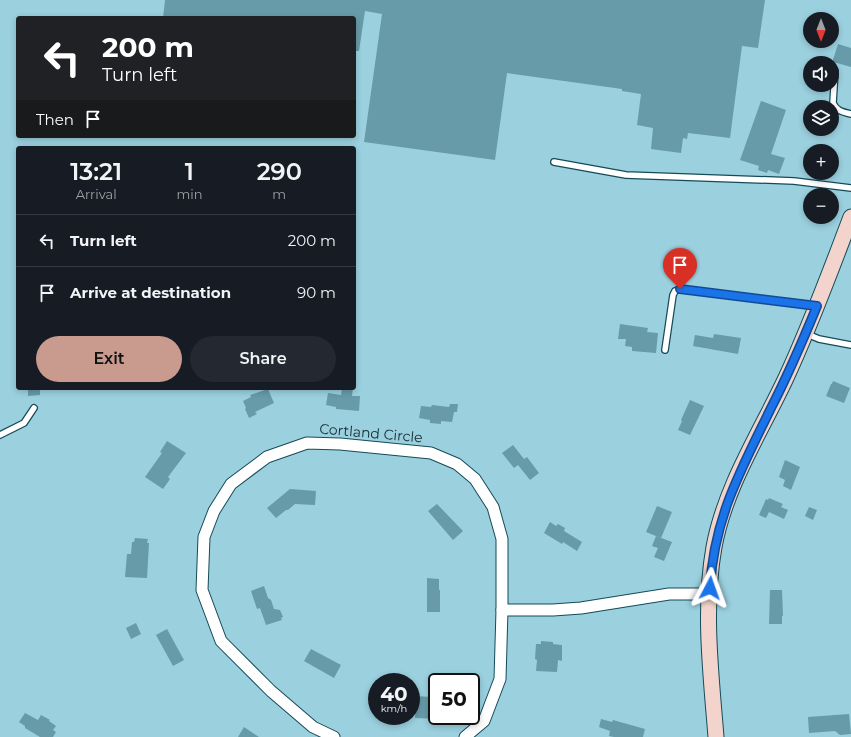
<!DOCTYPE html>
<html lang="en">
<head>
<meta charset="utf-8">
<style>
	:root { --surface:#171b24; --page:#242831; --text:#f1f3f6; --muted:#9ea1a6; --line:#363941; --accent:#c89b8e }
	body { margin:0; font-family:Montserrat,sans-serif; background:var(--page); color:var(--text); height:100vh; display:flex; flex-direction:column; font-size:15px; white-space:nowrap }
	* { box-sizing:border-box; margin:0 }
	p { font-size:13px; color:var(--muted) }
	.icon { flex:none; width:22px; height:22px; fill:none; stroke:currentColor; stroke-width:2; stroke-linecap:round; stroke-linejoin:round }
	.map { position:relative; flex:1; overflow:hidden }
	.panel { position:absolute; left:16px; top:146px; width:340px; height:244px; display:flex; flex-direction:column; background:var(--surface); border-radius:4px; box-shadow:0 2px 6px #0003 }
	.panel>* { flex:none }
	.top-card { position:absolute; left:16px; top:16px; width:340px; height:122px; border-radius:4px; box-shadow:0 2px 6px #0003; background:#202124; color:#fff; overflow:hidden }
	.needle { width:26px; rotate:180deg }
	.buttons { position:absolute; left:803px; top:12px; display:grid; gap:8px }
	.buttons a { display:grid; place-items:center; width:36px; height:36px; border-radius:50%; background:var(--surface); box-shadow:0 2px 6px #0003; font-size:20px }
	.speed { position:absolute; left:368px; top:673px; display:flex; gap:8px; font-size:20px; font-weight:700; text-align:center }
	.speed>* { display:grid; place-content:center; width:52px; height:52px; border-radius:50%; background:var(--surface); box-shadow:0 2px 6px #0003; line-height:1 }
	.speed small { font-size:10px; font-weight:400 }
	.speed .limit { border:2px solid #111; border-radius:6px; background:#fff; color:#111 }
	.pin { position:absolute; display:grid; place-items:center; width:34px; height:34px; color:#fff; margin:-41px -17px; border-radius:50% 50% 50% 0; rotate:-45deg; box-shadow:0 0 4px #0007 }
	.pin .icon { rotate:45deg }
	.me { position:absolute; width:44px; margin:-22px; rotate:4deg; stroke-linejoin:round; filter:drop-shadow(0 0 3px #0008) }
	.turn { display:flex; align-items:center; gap:14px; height:84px; padding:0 20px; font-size:18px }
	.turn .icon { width:52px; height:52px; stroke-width:2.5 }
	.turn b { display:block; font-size:28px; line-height:34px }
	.then { display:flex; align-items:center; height:38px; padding:0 20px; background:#0003; gap:8px; font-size:15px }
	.eta { display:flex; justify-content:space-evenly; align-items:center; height:68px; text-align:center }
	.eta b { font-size:24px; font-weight:600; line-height:28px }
	.button { display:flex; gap:8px; margin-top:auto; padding:8px 20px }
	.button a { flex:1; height:46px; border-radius:24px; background:var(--accent); color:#111; font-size:16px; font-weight:600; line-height:46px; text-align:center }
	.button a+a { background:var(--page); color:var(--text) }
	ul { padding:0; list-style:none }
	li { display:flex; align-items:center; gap:12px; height:52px; padding:0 20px; border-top:1px solid var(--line) }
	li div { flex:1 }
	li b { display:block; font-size:15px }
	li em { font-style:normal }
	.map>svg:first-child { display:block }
	.building { fill:#679ba9 }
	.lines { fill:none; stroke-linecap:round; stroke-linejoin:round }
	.service-casing { stroke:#154b58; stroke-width:8 }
	.minor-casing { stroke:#154b58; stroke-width:13 }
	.secondary-casing { stroke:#154b58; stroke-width:17 }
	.service { stroke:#fff; stroke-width:5.5 }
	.minor { stroke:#fff; stroke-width:11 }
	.secondary { stroke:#f2d4cc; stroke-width:15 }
	.route-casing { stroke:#114b97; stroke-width:10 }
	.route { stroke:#1a73e8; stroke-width:7 }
	.labels { text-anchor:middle; stroke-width:3; stroke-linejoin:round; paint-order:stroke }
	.street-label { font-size:14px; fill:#152b30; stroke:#9bd0df }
</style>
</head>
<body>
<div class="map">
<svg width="851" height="737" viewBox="0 0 851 737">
	<rect width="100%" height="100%" fill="#9bd0df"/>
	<!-- building -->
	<g class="building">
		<polygon points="165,0 765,0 758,48 742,46 730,138 688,133 687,139 683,138 681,153 651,149 653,128 637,125 641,94 622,91 622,89 507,73 495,160 364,142 382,14 365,11 359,51 354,51 354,18 163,18"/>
		<polygon points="838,44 851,48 851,67 837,63 832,63"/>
		<polygon points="761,101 786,110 771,154 785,158 779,174 768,170 767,173 758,170 759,166 740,160"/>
		<polygon points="620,324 648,328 647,332 658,333 656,353 632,351 632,347 625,346 626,339 618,339"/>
		<polygon points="714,334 741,338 738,354 693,346 695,335 713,338"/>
		<polygon points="833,381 850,388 844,403 826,396 831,384 832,384"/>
		<polygon points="28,388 40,388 40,395 28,396"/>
		<polygon points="342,388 353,388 352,396 360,396 359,411 336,409 336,407 326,405 328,393 341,395"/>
		<polygon points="268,389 274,403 255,412 257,414 249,418 245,409 246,408 243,401 251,397 250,395"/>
		<polygon points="690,400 704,406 690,435 678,430 682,421 681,420"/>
		<polygon points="450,404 458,404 457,412 454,412 452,422 441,421 441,424 430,423 430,420 419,418 421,406 431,407 432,405 449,407"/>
		<polygon points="167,441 186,453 168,477 170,479 163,489 145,477 162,453 160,452"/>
		<polygon points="513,445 524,459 527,457 539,473 530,480 518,465 514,468 502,453"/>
		<polygon points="785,460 800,467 791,490 783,486 785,480 779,477"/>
		<polygon points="290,489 316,491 315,505 295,504 288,510 286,510 276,518 267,508"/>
		<polygon points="769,498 783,504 781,507 788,510 784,519 769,512 766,518 759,515 766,499 768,500"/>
		<polygon points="437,504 463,531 453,540 428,511"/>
		<polygon points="657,506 672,512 661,538 646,532"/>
		<polygon points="809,507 817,510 813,520 805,516"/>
		<polygon points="550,522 556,526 558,524 565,528 564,531 582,542 577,551 563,542 562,544 544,533"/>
		<polygon points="656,536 672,542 664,561 654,557 658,548 652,546"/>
		<polygon points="135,538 148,539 147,543 149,543 147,578 125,577 127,554 131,554 132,542 134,542"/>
		<polygon points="427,578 439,579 439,590 440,590 440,612 427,612"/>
		<polygon points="264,586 268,598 271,600 274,609 280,610 283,617 281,618 282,620 266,625 260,608 257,609 251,591"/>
		<polygon points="770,590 782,590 783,616 782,616 782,624 769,624"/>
		<polygon points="136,623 141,634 131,639 126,628"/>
		<polygon points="167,629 184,660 173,666 156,635"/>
		<polygon points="541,641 553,642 553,644 562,645 562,661 558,660 557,672 536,671 537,660 535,659 536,644 541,644"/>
		<polygon points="311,649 341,665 334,678 304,661"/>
		<polygon points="416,696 431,697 431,703 437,703 437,719 415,718"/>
		<polygon points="25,713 38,720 41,715 50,720 49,721 56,726 53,730 56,732 53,737 40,737 25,728 25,726 19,722"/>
		<polygon points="849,714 851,734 840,735 835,731 809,733 808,717"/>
		<polygon points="601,719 612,722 613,720 645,729 643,737 614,737 609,736 610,731 599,727"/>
		<polygon points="244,727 259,737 238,737"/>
	</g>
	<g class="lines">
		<!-- service casing -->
		<g class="service-casing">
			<g id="service">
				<path d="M835,71L833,103C836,111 843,112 851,114"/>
				<polyline points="554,162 626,175 794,181 851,188"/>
				<polyline points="807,334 819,339 851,345"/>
				<polyline points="665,350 673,295 675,291 680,289 817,306"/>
				<polyline points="0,435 24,423 34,408"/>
			</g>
		</g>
		<!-- minor casing -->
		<g class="minor-casing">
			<g id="minor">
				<polyline points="502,610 553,610 581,608 669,594 709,594"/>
				<polyline points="334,737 313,727 271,691 221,641 202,590 204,537 214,511 231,484 267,457 307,443 340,444 431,453 457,464 475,479 493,507 502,539 502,610 500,679 484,721 465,737"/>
			</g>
		</g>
		<!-- secondary casing -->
		<g class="secondary-casing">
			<path id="secondary" d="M716,737C711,674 703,609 714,547C725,487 760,433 785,380C810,327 830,272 851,217"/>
		</g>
		<!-- service -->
		<use href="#service" class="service"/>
		<!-- minor -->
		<use href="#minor" class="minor"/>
		<!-- secondary -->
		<use href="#secondary" class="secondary"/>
	</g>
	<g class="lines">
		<!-- route casing -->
		<g class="route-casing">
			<path id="route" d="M680,289L817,306C803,340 788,375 771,408C741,470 714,517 710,588"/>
		</g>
		<!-- route -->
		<use href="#route" class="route"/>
	</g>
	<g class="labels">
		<!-- street labels -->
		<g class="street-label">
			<text transform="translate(371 433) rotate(5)" y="5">Cortland Circle</text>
		</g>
	</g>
</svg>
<div class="buttons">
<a><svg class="needle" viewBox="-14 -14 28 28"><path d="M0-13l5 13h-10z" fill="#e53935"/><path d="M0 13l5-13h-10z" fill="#9ea1a6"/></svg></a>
<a><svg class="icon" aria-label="sound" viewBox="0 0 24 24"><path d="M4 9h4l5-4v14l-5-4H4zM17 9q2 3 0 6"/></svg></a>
<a><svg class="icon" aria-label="layers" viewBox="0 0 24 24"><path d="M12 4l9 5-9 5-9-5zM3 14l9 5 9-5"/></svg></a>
<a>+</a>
<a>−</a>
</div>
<div class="speed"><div>40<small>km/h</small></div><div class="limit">50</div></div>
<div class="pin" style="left:680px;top:289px;background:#d93025"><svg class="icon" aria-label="arrive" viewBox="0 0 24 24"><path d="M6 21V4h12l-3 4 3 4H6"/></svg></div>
<svg class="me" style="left:710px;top:588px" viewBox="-20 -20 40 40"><path d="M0-17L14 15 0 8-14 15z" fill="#1a73e8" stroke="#fff" stroke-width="4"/></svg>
<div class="top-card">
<div class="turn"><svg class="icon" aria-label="left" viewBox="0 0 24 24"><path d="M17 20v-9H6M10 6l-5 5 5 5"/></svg><div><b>200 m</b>Turn left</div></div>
<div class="then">Then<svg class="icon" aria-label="arrive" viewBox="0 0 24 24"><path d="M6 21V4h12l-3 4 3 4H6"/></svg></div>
</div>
<section class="panel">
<div class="eta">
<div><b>13:21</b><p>Arrival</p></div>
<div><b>1</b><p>min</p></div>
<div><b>290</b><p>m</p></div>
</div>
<ul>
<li><svg class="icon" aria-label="left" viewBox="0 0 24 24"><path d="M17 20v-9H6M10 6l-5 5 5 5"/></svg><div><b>Turn left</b></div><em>200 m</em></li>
<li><svg class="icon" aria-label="arrive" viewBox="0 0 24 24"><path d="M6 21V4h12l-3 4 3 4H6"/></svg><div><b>Arrive at destination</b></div><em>90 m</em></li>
</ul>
<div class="button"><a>Exit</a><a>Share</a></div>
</section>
</div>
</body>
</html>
